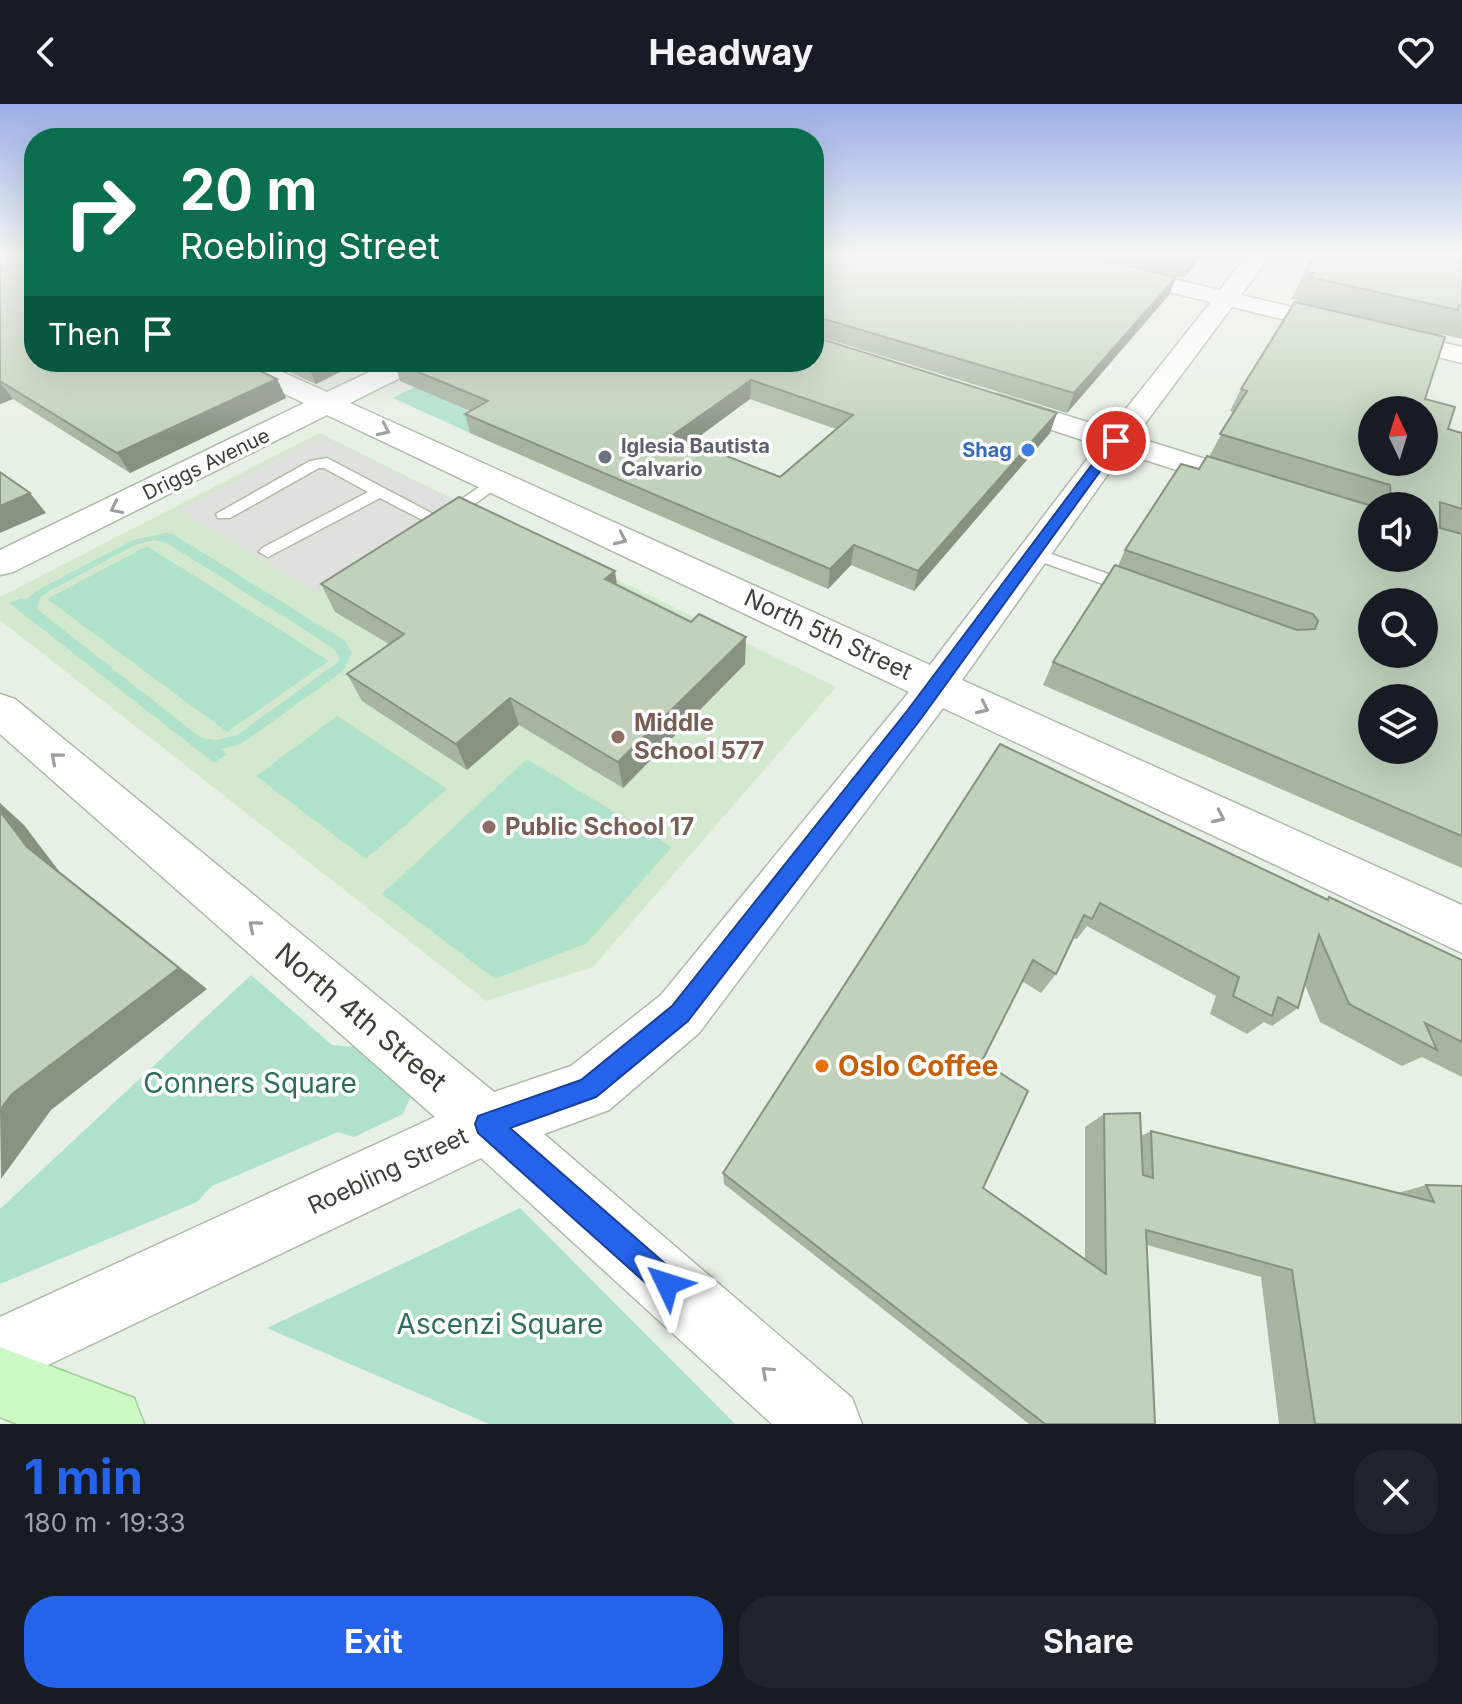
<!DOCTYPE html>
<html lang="en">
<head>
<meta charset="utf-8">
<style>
	:root { --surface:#171b24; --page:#20242c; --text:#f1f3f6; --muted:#9ea1a6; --accent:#2563eb }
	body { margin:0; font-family:Inter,sans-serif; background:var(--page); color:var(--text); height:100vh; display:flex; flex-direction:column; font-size:30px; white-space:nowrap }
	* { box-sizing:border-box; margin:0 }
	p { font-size:26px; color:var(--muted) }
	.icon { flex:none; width:44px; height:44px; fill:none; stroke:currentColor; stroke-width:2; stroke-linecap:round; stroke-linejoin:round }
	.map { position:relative; height:1320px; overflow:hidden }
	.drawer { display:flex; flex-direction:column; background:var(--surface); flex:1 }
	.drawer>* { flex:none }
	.top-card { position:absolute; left:24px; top:24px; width:800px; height:244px; border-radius:32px; box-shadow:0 8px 32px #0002; background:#0b6e4f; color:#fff; overflow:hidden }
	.needle { width:52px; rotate:356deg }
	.controls { position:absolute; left:1358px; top:292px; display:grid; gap:16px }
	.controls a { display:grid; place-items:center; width:80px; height:80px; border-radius:50%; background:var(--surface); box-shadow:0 8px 32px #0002; font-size:40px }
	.pin { position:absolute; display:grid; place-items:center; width:68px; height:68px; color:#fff; margin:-34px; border:4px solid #fff; border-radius:50%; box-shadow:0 2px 8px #0007 }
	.me { position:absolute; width:88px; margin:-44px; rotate:311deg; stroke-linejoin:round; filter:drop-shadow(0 0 6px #0008) }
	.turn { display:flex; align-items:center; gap:28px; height:168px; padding:0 24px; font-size:36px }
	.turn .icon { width:104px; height:104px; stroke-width:2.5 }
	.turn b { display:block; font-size:56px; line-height:68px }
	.then { display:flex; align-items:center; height:76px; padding:0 24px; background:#0003; gap:16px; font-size:30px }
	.round { display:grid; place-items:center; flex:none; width:84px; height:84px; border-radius:32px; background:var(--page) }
	.overview { display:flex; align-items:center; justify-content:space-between; height:136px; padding:0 24px }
	h1 { font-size:48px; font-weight:700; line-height:60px; color:var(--accent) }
	.cta { display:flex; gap:16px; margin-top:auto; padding:16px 24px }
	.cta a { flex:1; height:92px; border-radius:32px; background:var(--accent); color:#fff; font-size:32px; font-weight:700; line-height:92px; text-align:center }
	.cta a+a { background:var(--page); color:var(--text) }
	header { display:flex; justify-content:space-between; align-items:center; height:104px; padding:0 24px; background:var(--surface); font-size:36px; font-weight:700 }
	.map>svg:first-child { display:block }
	.education { fill:#d4e8cf }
	.green { fill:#b0e2cb; fill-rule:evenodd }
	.parking { fill:#dee1dc }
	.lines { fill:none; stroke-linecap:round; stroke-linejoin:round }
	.lane-casing { stroke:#adbba8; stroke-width:3 }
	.street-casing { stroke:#adbba8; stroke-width:3 }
	.secondary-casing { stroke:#a0cd97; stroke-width:3 }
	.lane { fill:#fff; fill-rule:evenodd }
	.street { fill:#fff; fill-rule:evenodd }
	.secondary { fill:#cdf9c5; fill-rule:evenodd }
	.wall { fill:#a6b4a1; fill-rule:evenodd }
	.shaded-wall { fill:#879283 }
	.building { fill:#c1d1bb; stroke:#879283; stroke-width:2; fill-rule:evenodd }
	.oneway { stroke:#9ca09a }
	.route { fill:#2563eb; stroke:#184099; stroke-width:2 }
	.shop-dot { fill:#3f7fe0; stroke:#fff; stroke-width:3 }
	.worship-dot { fill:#6b7280; stroke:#fff; stroke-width:3 }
	.education-dot { fill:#8d6e63; stroke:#fff; stroke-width:3 }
	.food-dot { fill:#e8710a; stroke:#fff; stroke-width:3 }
	.labels { text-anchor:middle; stroke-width:7; stroke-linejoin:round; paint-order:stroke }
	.far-worship-label { font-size:20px; font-weight:bold; fill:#5b616d; stroke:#fff; text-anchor:start }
	.far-shop-label { font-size:20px; font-weight:bold; fill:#366cbe; stroke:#fff; text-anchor:end }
	.far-street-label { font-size:20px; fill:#394235; stroke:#fff }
	.street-label { font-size:24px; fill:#394235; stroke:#fff }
	.education-label { font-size:24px; font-weight:bold; fill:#785e54; stroke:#fff; text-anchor:start }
	.near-street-label { font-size:28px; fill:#394235; stroke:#fff }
	.near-food-label { font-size:28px; font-weight:bold; fill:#c56008; stroke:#fff; text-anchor:start }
	.near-park-label { font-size:28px; fill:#2e6e5c; stroke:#fff }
</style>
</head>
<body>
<header><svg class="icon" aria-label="back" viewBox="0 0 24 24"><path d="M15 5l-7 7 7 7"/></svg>Headway<svg class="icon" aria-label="heart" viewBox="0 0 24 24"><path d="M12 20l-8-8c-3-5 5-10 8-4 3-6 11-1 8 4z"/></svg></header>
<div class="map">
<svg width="1462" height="1320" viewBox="0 0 1462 1320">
	<rect width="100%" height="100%" fill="#e7f0e4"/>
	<!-- education -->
	<polygon class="education" points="319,329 836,583 593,863 486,897 0,516 0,493"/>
	<!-- green -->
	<g class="green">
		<polygon points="415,283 492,317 470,329 393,294"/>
		<path d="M166,429L173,430L345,537L352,549L343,567L241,640L222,645L227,650L214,659L9,499L21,494L26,496L36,487L133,436ZM154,436L167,439L333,544L339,553L338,558L237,631L216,636L201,634L37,505L40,494L46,489L135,441Z"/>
		<polygon points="147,442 329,557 227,628 47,495"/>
		<polygon points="337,612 447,685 366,755 256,672"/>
		<polygon points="527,655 672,743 587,839 495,875 382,790"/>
		<polygon points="251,871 332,941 363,944 413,987 403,1010 354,1033 338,1028 212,1082 197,1098 0,1180 0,1105"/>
		<polygon points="520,1104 735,1320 489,1320 267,1224"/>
	</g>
	<!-- parking -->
	<polygon class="parking" points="320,332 455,397 314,487 178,406"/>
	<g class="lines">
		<!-- lane casing -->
		<g class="lane-casing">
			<g id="lane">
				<polygon points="327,354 437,412 491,375 503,375 505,378 451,417 436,423 380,394 268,453 259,448 262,444 368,388 324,364 319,364 230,414 218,414 216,410 310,357"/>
				<polygon points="1034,444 1140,481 1143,485 1134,491 1128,489 1028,453 1025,449"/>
			</g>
		</g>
		<!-- street casing -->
		<g class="street-casing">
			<polygon id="street" points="1025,149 1065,149 1220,186 1249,149 1272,149 1241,191 1462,243 1462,259 1232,203 1135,333 1372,407 1372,428 1123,349 962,576 1462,801 1462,849 943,604 699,929 609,1006 544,1030 852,1294 862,1320 772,1320 481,1054 0,1284 0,1213 435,1013 0,630 0,590 15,595 494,988 571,962 661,891 909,588 327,311 13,468 0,471 0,446 304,299 229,264 225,258 260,258 327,288 390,258 424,258 420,264 350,299 930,561 1098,341 987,305 983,299 987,293 997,290 1007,293 1110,325 1211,198 1028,154"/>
		</g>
		<!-- secondary casing -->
		<g class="secondary-casing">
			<polygon id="secondary" points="0,1243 134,1294 144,1320 17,1320 0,1313"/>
		</g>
		<!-- lane -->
		<use href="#lane" class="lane"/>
		<!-- street -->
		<use href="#street" class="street"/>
		<!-- secondary -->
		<use href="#secondary" class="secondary"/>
	</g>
	<!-- wall -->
	<g class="wall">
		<polygon points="0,149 34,258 277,275 286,294 130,369 13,295 0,300"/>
		<path d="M814,149L1176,173L1169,191L1067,309L814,231L815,233L1050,329L914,487L851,461L828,485L470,329L465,310L470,307L400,277L394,258ZM750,295L836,325L780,373L691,338Z"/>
		<polygon points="1079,149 1205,149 1184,174"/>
		<path d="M1462,149V235L1442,230L1440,232L1425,295L1448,325L1462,329V764L1043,581L1053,558L1118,462L1125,446L1199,365L1209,353L1233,308L1230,307L1241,285L1298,196L1291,195L1305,167ZM1372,402H1424L1372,454Z"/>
		<polygon points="267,258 383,258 370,264 358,259 316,280"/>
		<polygon points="321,480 617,481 745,560 623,684 519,621 467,666 362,597 347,570 389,540 335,508"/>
		<polygon points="1000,640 1326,795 1329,793 1462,856 1462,973 1422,953 1402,962 1320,918 1305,881 1298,904 1272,922 1264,918 1247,930 1210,910 1216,892 1087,822 1077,835 1073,834 1056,870 1041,889 1022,877 982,957 983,1084 1085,1156 1085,1023 1104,1010 1141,1032 1151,1027 1398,1089 1426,1081 1462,1082 1462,1320 1279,1320 1261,1173 1147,1141 1155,1320 1029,1320 724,1080 723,1069"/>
	</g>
	<!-- shaded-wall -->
	<g class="shaded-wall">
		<polygon points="1197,149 1205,149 1184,174 1191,157"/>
		<polygon points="1176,173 1169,191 1067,309 1074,289"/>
		<polygon points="314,258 358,258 358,259 316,280 308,261"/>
		<polygon points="367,258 383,258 370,264"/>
		<polygon points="277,275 286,294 130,369 117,349"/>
		<polygon points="751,276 750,295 674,351 673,331"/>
		<polygon points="0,278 13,295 0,300"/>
		<polygon points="1057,309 1050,329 914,487 918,467"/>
		<polygon points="30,389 46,409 0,429 0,402"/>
		<polygon points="854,441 851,461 828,485 830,465"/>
		<polygon points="615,467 619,495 605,475"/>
		<polygon points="746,533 745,560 623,684 618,658"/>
		<polygon points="510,594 519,621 467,666 456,640"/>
		<polygon points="0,699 24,721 59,767 207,885 51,1006 1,1075 0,1006 27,743 0,707"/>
	</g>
	<!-- building -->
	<g class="building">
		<polygon points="0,149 8,149 24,156 25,149 34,149 34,258 241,258 277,275 117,349 0,277"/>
		<polygon points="814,149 1072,149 1176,173 1074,289 814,212"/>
		<polygon points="1158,149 1197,149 1191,157"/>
		<polygon points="1317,149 1462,149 1462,202 1459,201 1458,206 1310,173 1313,169 1305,167"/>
		<path d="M1295,198L1445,233L1425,295L1455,303L1448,325L1462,329V405L1440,398V424L1462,430V732L1053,558L1115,461L1297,526L1315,525L1318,517L1313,510L1125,446L1181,360L1199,365L1207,352L1372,402V454H1424V402H1391L1390,381L1220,330L1247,287L1241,285ZM1372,306H1424V358H1372ZM1372,498H1424V550H1372ZM1372,594H1424V646H1372Z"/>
		<path d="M814,220L815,233L1057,309L918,467L854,441L830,465L465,310L488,297L394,258H814ZM751,276L853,311L780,373L673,331Z"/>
		<polygon points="0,368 30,389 0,402"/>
		<polygon points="459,393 615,467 605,475 691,518 699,510 746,533 618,658 510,594 456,640 347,570 404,530 321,480"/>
		<polygon points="1000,640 1328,796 1329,793 1462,856 1462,938 1425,919 1437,946 1349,900 1319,831 1298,904 1278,893 1272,912 1233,892 1239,873 1100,799 1092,815 1084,811 1056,870 1033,856 982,957 1028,987 983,1084 1106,1170 1104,1010 1140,1009 1143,1071 1153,1074 1151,1027 1434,1098 1426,1081 1462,1082 1462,1320 1315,1320 1292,1166 1146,1126 1155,1320 1045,1320 723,1069"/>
		<polygon points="0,707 27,743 179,864 12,990 0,1006"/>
	</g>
	<!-- one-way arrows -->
	<defs><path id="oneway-chevron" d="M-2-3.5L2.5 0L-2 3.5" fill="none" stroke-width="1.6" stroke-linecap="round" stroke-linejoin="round" transform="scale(2)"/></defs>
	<g class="oneway">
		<use href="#oneway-chevron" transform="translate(384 326) rotate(25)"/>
		<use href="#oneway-chevron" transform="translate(116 404) rotate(154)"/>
		<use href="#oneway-chevron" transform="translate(621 435) rotate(25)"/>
		<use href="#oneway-chevron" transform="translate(983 604) rotate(25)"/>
		<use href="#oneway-chevron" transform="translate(56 654) rotate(-140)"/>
		<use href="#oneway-chevron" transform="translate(1219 713) rotate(25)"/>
		<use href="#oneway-chevron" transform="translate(254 822) rotate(-140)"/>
		<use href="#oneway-chevron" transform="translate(767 1268) rotate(-138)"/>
	</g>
	<!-- sky -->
	<linearGradient id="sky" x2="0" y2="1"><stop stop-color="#9baee8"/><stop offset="0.45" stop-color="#f4f8f3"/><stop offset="1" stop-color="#f4f8f3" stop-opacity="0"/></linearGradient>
	<rect width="1462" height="334" fill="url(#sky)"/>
	<!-- route -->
	<polygon class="route" points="1112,334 1122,337 920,616 688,917 596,993 510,1024 677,1170 681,1180 677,1190 667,1194 658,1190 478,1029 475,1020 478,1012 581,976 672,902 907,607"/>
	<!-- markers -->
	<circle class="shop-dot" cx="1028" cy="346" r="8"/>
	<circle class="worship-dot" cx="605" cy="353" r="8"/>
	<g class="education-dot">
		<circle cx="618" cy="633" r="8"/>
		<circle cx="489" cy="723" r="8"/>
	</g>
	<circle class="food-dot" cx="822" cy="962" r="8"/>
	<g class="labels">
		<!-- far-worship labels -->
		<g class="far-worship-label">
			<text x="621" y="349">Iglesia Bautista<tspan x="621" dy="23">Calvario</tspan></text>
		</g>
		<!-- far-shop labels -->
		<g class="far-shop-label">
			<text x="1012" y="353">Shag</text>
		</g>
		<!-- far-street labels -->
		<g class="far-street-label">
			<text transform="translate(206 360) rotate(-26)" y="7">Driggs Avenue</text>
		</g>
		<!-- street labels -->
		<g class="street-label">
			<text transform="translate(828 531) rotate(25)" y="8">North 5th Street</text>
			<text transform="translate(388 1067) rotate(-25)" y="8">Roebling Street</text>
		</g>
		<!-- education labels -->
		<g class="education-label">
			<text x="634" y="627">Middle<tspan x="634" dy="28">School 577</tspan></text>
			<text x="505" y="731">Public School 17</text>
		</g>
		<!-- near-street labels -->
		<g class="near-street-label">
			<text transform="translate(361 913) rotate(40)" y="10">North 4th Street</text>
		</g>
		<!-- near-food labels -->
		<g class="near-food-label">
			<text x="838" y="972">Oslo Coffee</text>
		</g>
		<!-- near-park labels -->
		<g class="near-park-label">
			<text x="250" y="989">Conners Square</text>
			<text x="500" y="1230">Ascenzi Square</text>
		</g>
	</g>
</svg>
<div class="controls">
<a><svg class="needle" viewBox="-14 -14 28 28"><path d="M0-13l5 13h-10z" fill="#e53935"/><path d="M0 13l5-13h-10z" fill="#9ea1a6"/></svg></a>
<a><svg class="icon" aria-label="sound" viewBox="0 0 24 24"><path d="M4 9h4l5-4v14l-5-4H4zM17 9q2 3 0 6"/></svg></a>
<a><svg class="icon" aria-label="search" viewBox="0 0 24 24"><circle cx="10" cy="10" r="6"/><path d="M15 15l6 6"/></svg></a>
<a><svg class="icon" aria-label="layers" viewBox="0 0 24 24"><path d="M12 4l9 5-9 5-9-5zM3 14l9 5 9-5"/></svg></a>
</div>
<div class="pin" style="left:1116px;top:337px;background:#d93025"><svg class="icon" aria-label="arrive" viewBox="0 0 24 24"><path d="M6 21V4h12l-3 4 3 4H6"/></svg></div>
<svg class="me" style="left:667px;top:1180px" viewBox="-20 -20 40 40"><path d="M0-17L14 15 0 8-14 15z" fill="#2563eb" stroke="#fff" stroke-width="4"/></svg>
<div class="top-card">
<div class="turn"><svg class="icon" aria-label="right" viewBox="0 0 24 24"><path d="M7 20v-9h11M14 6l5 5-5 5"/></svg><div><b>20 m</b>Roebling Street</div></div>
<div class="then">Then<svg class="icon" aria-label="arrive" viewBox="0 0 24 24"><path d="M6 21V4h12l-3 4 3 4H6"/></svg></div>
</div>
</div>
<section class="drawer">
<div class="overview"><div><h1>1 min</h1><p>180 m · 19:33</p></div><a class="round"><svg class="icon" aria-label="close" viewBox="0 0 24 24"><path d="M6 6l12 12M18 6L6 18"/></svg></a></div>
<div class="cta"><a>Exit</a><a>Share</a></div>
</section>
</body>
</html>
